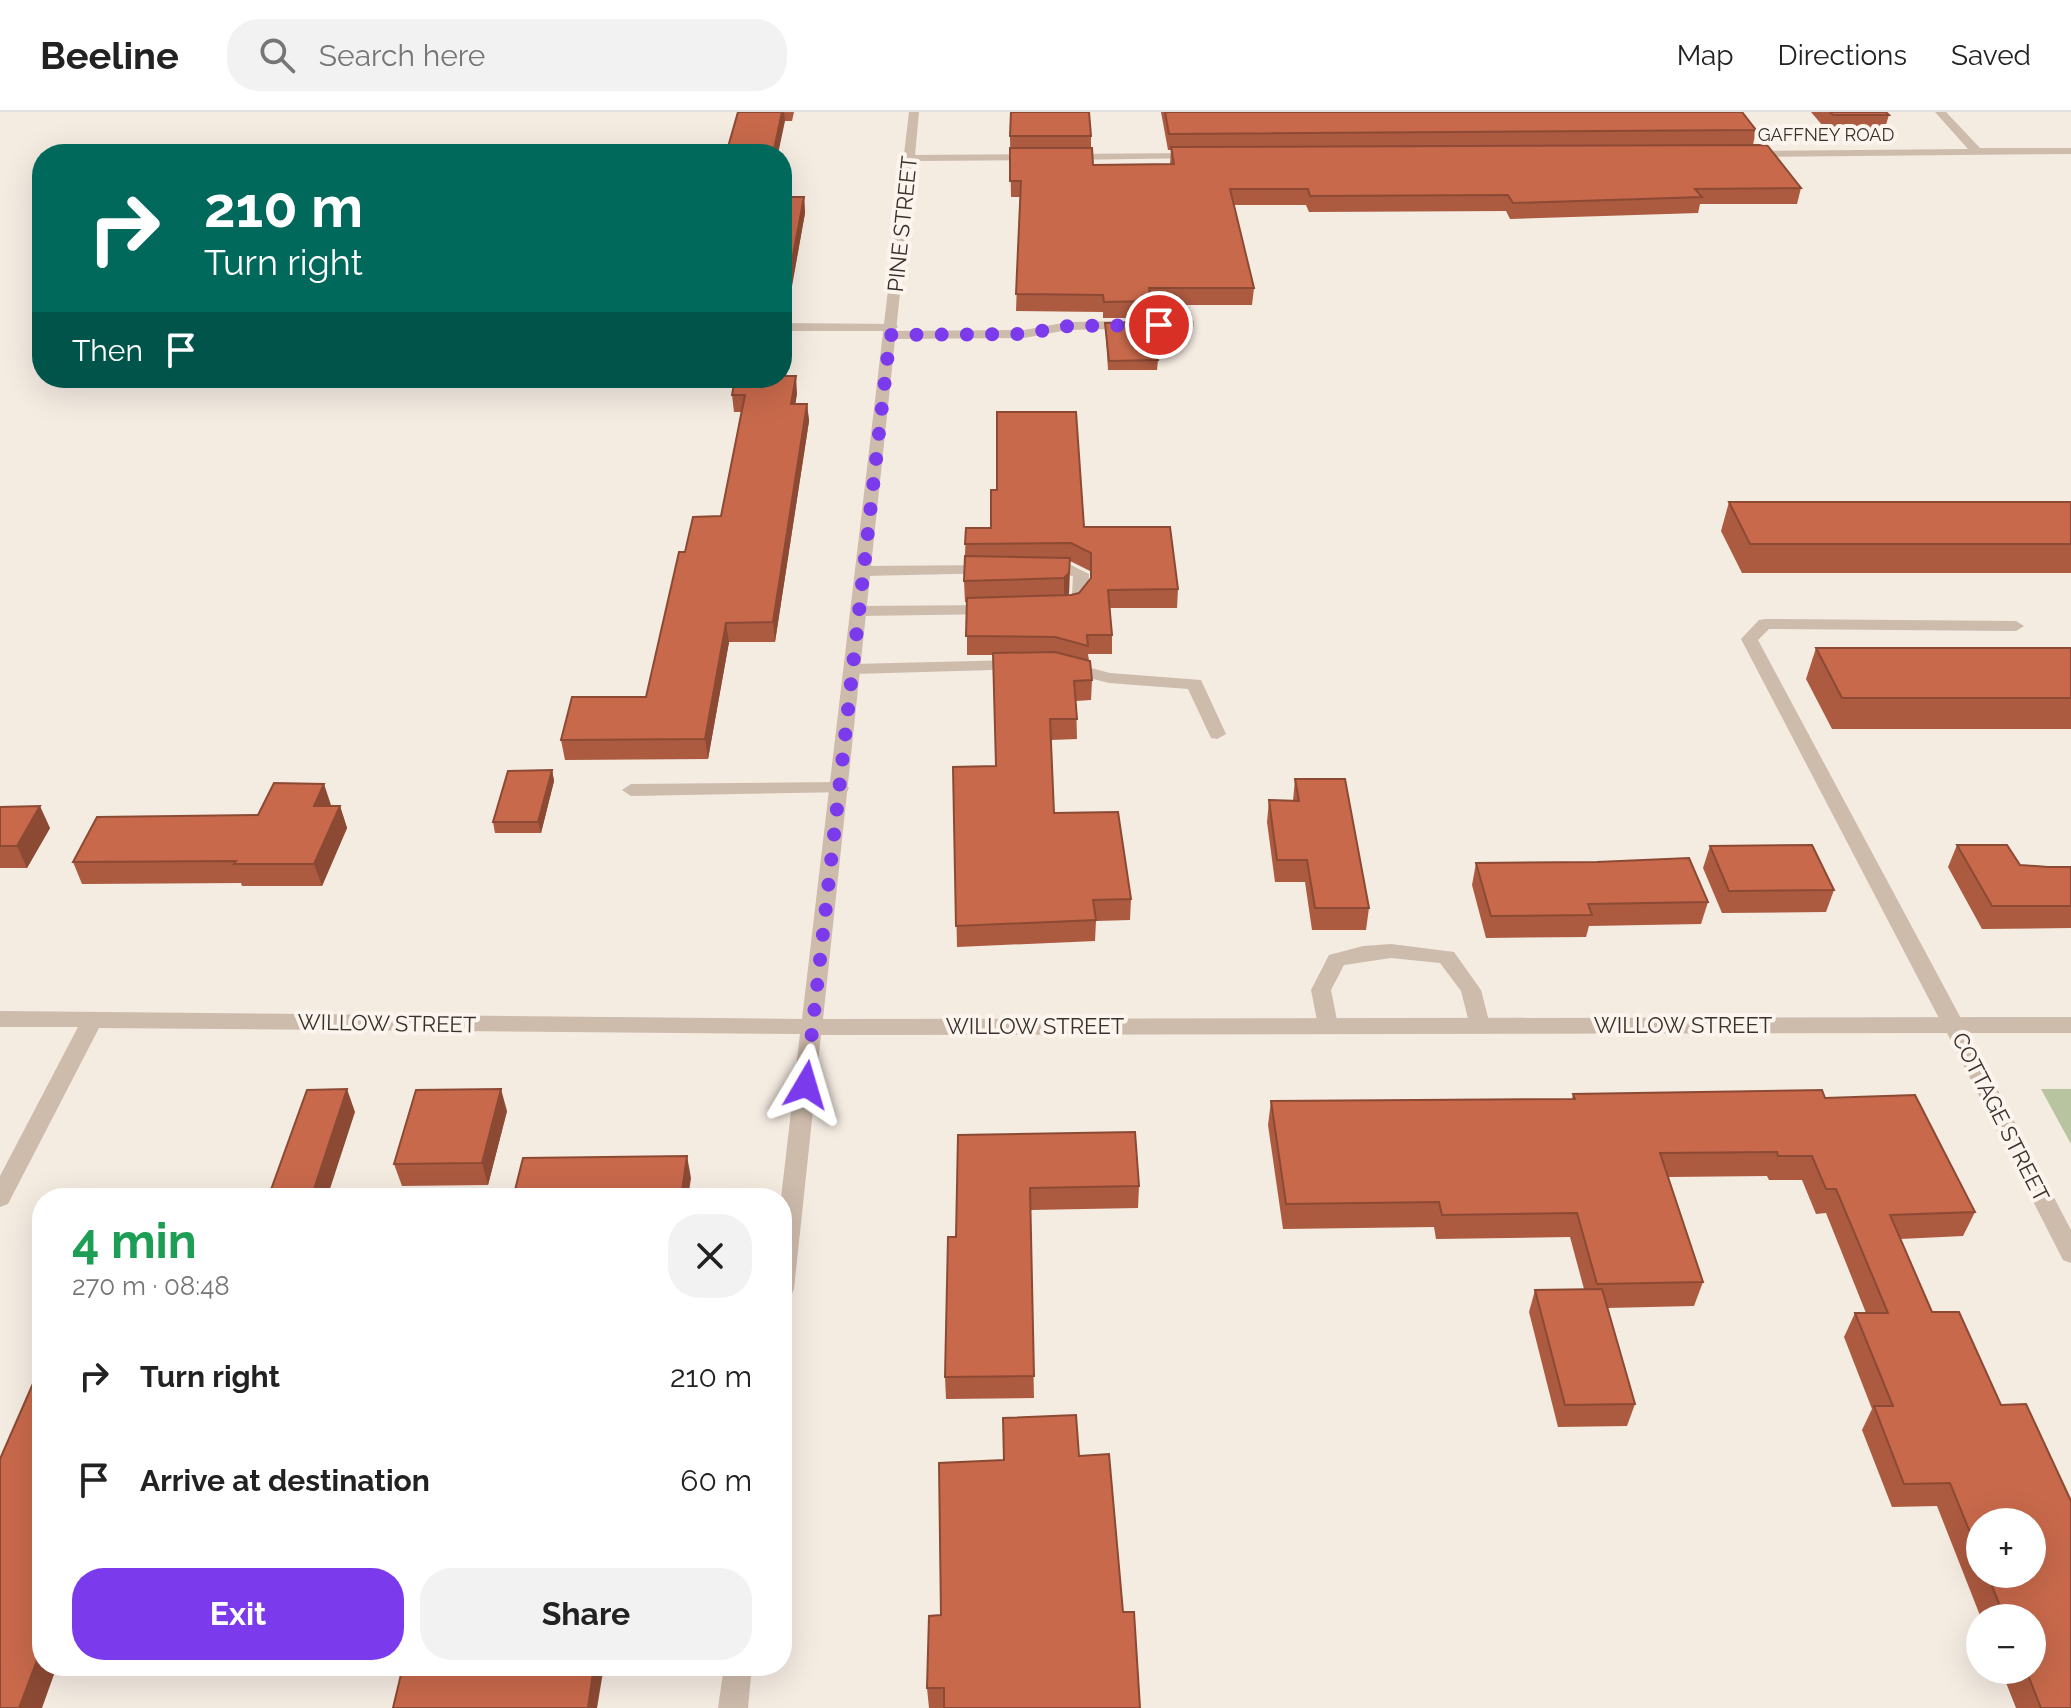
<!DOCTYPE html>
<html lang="en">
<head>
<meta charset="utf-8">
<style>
	:root { --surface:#fff; --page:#f2f2f2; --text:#222; --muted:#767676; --line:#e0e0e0; --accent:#7c3aed }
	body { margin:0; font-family:Raleway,sans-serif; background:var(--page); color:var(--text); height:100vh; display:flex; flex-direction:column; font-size:30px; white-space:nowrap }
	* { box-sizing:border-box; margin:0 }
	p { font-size:26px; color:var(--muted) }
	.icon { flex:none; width:44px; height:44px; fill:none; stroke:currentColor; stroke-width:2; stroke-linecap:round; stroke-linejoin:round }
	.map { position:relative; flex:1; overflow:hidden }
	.drawer { position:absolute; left:32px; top:1076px; width:760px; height:488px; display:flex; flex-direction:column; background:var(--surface); border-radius:32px; box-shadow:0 8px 32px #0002 }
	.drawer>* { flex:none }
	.banner { position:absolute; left:32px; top:32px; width:760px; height:244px; border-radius:32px; box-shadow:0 8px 32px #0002; background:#00695c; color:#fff; overflow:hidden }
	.fabs { position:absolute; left:1966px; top:1396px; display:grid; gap:16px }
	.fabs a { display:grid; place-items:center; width:80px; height:80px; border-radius:50%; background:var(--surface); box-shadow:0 8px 32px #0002; font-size:40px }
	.pin { position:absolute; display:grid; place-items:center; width:68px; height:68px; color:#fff; margin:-34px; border:4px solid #fff; border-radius:50%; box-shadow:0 2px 8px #0007 }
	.me { position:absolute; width:88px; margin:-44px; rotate:7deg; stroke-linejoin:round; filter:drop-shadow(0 0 6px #0008) }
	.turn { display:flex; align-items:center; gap:28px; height:168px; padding:0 40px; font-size:36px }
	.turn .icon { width:104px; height:104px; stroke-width:2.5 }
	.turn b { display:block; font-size:56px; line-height:68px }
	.then { display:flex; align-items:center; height:76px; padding:0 40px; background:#0003; gap:16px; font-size:30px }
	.round { display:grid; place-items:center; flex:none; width:84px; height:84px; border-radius:32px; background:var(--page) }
	.head { display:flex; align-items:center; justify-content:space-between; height:136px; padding:0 40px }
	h1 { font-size:48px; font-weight:700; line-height:60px; color:#1e9e55 }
	.button { display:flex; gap:16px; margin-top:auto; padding:16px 40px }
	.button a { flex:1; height:92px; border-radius:32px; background:var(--accent); color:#fff; font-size:32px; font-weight:700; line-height:92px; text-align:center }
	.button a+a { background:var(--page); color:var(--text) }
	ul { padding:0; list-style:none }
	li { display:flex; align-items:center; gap:24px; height:104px; padding:0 40px }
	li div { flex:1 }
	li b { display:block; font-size:30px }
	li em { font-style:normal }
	header { display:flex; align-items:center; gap:48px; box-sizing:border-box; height:112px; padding:0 40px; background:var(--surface); border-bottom:2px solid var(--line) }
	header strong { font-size:38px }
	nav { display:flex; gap:44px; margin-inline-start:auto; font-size:28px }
	.search { width:560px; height:72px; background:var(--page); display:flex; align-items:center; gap:20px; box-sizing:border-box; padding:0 28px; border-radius:32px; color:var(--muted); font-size:30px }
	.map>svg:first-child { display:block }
	.green { fill:#b8c4a0 }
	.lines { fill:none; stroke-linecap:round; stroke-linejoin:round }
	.service { fill:#cdbbac; fill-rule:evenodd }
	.minor { fill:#cdbbac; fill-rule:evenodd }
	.wall { fill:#ac5a40; fill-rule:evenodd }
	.shaded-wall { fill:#8c4a34 }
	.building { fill:#c8694b; stroke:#8c4a34; stroke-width:2 }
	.route { stroke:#7c3aed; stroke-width:14; stroke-dasharray:0 25.2 }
	.labels { text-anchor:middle; stroke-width:8; stroke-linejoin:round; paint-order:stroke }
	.far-street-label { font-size:18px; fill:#3b302b; stroke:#fbf5ee }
	.street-label { font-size:22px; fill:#3b302b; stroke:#fbf5ee }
</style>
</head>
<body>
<header>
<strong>Beeline</strong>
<div class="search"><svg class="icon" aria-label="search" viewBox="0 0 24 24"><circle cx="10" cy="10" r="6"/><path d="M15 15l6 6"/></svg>Search here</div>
<nav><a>Map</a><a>Directions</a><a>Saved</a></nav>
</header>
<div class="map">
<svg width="2071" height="1596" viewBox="0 0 2071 1596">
	<rect width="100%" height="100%" fill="#f4ebe1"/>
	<!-- green -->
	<polygon class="green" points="2042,977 2071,977 2071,1032 2041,977"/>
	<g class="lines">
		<!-- service -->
		<g class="service">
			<polygon points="1189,208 1194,209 1194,215 1068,218 1024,226 890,227 883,223 890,219 782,219 782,211 896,212 898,215 891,219 1024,218 1068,210"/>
			<polygon points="1069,452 1089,462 1088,484 1076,498 1061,500 1053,495 1072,483 1073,464 1044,462 1036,457 1044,452"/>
			<polygon points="992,453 1000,458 998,461 864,464 856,459 864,454"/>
			<polygon points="993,493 1001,498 999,502 859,504 851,499 859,494"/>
			<polygon points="1765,507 2016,509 2024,514 2016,519 1769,517 1758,528 1964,912 1961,917 1945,917 1942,912 1741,527 1759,508"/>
			<polygon points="1021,548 1027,549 1030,553 1027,557 853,562 844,557 853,552"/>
			<polygon points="1064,549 1110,561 1201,568 1226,622 1217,627 1211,626 1188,577 1109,571 1058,558 1055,554"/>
			<polygon points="840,670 849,676 847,680 631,684 622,678 631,672"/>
			<polygon points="1391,832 1454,840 1481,878 1490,913 1487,918 1471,918 1461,879 1440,851 1391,846 1344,853 1331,878 1338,913 1335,918 1319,918 1311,878 1329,843 1363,834"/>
		</g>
		<!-- minor -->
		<g class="minor">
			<polygon points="909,0 919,0 915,43 1035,42 1041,45 1035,48 914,49 823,907 2071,905 2071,921 1968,921 2071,1118 2071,1151 2063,1148 1947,921 821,923 794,1177 791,1184 782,1187 781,1086 800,922 99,916 8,1092 0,1095 0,1064 78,915 0,915 0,899 802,907"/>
			<polygon points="1935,0 1946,0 1980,36 2071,36 2071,42 1747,45 1741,42 1747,39 1968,37"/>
			<polygon points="1195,41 1201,44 1199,46 1067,48 1061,45 1067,42"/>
			<polygon points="724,1554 752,1554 748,1596 718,1596"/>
		</g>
	</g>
	<!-- wall -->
	<g class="wall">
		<polygon points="738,0 794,0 792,9 785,9"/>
		<polygon points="1161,0 1742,0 1756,18 1753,33 1801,76 1797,92 1700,92 1698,101 1510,107 1506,99 1309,100 1306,93 1234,93 1254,176 1252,193 1151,193 1150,206 1103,206 1103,200 1016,199 1020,85 1011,85 1010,24 1091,24 1091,36 1093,53 1170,52 1171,38 1168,38"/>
		<polygon points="1811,0 1886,0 1889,3 1884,19 1828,20"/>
		<polygon points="782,85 804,85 805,101 786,205 791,205 792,222 786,264 797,281 795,292 807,292 809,309 775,530 729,530 708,647 565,648 561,628 646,585 685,440 721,404 741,300 734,300 732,283 735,269 731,269 731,266 782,266"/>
		<polygon points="1105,211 1158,248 1157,258 1108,258"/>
		<polygon points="1729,390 2071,390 2071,461 1742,461 1721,419"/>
		<path d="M1084,415L1178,477L1177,496H1110L1112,523V542H1088L1092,568L1091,588L1076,589L1077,627L1051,628L1054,701L1131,787L1130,808L1096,809L1095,829L957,835L953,655L996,654L993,543H967V490H965L964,469L966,416ZM1070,449L1090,459L1091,467L1079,481L1067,483L1069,482Z"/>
		<polygon points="1816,536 2071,536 2071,617 1832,617 1806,567"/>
		<polygon points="552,658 554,669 541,721 495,721 493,710"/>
		<polygon points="1295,667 1369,796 1366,818 1312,818 1305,770 1275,770 1267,710 1269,688 1293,689"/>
		<polygon points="331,694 340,694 347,716 322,774 242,774 241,771 82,772 73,750 258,703"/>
		<polygon points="0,695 50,716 27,756 0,756"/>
		<polygon points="1957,733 2020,753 2048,755 2071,755 2071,816 1982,817 1948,755"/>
		<polygon points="1710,734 1834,778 1826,800 1722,801 1703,756"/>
		<polygon points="1476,751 1708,790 1701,812 1589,814 1586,825 1486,826 1472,773"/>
		<path d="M1822,978L1825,986L1915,983L1975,1100L1963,1124L1900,1127L1932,1200H1959L2001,1293L2026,1292L2071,1389V1596H2016L2001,1558H2032V1506H1981L1937,1394L1892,1395L1862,1318L1872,1297L1844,1225L1855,1201H1866L1826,1101L1816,1102L1802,1068H1769L1767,1064L1668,1065L1703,1170L1694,1194L1607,1196L1635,1292L1627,1314L1558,1315L1529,1200L1535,1178L1584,1177L1570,1125L1436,1127L1434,1115L1283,1117L1268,1013L1271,989L1572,987L1573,982ZM1980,1410H2032V1462H1980Z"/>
		<polygon points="507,999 488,1073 402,1074 394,1052"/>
		<polygon points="958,1023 1139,1074 1138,1096 1030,1098 1034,1286 946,1287 945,1265 956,1125"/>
		<polygon points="1003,1306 1079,1344 1123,1500 1140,1596 929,1596 927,1576 941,1503 1004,1348"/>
	</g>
	<!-- shaded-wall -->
	<g class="shaded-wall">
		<polygon points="782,0 784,0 785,9 778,42 773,42"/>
		<polygon points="804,85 805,101 786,208 782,210 782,192"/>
		<polygon points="791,205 792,222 783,281 782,266"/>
		<polygon points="796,264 797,281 793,310 791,292"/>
		<polygon points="807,292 809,309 775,530 773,510"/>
		<polygon points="1070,446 1069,482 1064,487 1064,466"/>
		<polygon points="726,511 729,530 708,647 705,627"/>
		<polygon points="552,658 554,669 541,721 538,710"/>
		<polygon points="324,672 331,693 314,694"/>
		<polygon points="40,694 50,716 27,756 17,734"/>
		<polygon points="340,694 347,716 322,774 314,752"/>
		<polygon points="347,977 355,1000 327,1086 311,1086"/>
		<polygon points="501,977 507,999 488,1073 482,1051"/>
		<polygon points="687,1044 691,1066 688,1086 681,1086"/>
		<polygon points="42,1535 42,1554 57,1554 42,1596 19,1596"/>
		<polygon points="594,1554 604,1554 597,1596 588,1596"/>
	</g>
	<!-- building -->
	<g class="building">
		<polygon points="738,0 782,0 773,42 726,42"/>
		<polygon points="1011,0 1089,0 1091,24 1010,24"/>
		<polygon points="1165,0 1742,0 1756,18 1169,22"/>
		<polygon points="1830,0 1886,0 1889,3 1833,3"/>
		<polygon points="1767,33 1801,76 1695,77 1702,85 1513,91 1508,83 1310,84 1308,77 1230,77 1254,176 1149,176 1151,189 1104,190 1103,183 1016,182 1021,69 1010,69 1010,36 1092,36 1093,53 1174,52 1171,35"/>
		<polygon points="782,85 804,85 784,191 782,192"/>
		<polygon points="782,204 791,205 782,260"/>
		<polygon points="1152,210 1158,248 1109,249 1105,211"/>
		<polygon points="782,264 796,264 791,292 807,292 773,510 726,511 705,627 561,628 572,585 646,585 679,440 685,440 693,405 721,404 745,283 732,283 735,266 782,266"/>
		<polygon points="997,300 1076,300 1084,415 1170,415 1178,477 1108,478 1112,523 1087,523 1088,534 1055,525 966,524 967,486 1071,483 1079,481 1091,466 1091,441 1071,431 965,432 966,416 991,416 991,378 997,378"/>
		<polygon points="1729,390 2071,390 2071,432 1750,432"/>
		<polygon points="965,444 1070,446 1069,461 1064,466 964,469"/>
		<polygon points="1816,536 2071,536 2071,586 1842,586"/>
		<polygon points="1055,540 1090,549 1092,568 1074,569 1077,607 1050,607 1054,701 1118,700 1131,787 1093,788 1096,808 956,814 953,655 996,654 993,541"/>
		<polygon points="552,658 538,710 493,710 508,659"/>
		<polygon points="1295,667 1345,667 1369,796 1315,796 1307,748 1277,748 1269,688 1299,689"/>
		<polygon points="274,671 324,672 314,694 340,694 314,752 234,752 236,749 73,750 97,705 258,703"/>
		<polygon points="40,694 17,734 0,734 0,695"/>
		<polygon points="1812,733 1834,778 1729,779 1710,734"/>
		<polygon points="1957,733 2007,733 2020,753 2048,755 2071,755 2071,794 1992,794"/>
		<polygon points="1689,746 1708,790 1588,792 1592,803 1491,804 1476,751 1597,750"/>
		<polygon points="347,977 311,1086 268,1086 307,978"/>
		<polygon points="501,977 482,1051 394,1052 416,978"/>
		<polygon points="1822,978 1825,986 1915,983 1975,1100 1890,1103 1932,1200 1959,1200 2001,1293 2026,1292 2071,1389 2071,1596 2041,1596 2026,1558 2032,1558 2032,1506 2005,1506 1987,1462 2032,1462 2032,1410 1980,1410 1980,1445 1950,1371 1904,1372 1874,1294 1893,1294 1855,1201 1888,1201 1836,1077 1826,1077 1812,1044 1778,1044 1777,1040 1660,1041 1703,1170 1597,1172 1577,1101 1442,1103 1439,1090 1286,1092 1271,989 1575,987 1573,982"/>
		<polygon points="1135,1020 1139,1074 1030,1076 1034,1264 945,1265 948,1125 956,1125 958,1023"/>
		<polygon points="687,1044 681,1086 513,1086 523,1046"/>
		<polygon points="1602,1177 1635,1292 1565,1293 1535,1178"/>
		<polygon points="42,1251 42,1535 19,1596 0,1596 0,1347"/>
		<polygon points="1076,1303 1079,1344 1109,1342 1123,1500 1134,1500 1140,1596 944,1596 944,1576 927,1576 929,1504 941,1503 939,1351 1004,1348 1003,1306"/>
		<polygon points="403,1554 594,1554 588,1596 393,1596"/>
	</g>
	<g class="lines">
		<!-- route -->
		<polyline class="route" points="806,973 890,223 1024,222 1068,214 1159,213"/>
	</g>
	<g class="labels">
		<!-- far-street labels -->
		<g class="far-street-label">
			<text x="1826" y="29">GAFFNEY ROAD</text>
		</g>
		<!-- street labels -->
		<g class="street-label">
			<text transform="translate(902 112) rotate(-84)" y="8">PINE STREET</text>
			<text transform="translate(387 911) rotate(1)" y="8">WILLOW STREET</text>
			<text x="1683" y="921">WILLOW STREET</text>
			<text x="1035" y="922">WILLOW STREET</text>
			<text transform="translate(2001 1005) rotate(63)" y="8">COTTAGE STREET</text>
		</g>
	</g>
</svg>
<div class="fabs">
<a>+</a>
<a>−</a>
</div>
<div class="pin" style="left:1159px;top:213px;background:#d93025"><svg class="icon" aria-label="arrive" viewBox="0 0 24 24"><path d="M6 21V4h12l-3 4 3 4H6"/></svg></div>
<svg class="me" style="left:806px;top:973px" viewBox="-20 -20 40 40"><path d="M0-17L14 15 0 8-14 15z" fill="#7c3aed" stroke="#fff" stroke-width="4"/></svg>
<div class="banner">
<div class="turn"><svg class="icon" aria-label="right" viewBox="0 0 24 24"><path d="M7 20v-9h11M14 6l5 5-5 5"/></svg><div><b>210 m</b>Turn right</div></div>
<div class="then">Then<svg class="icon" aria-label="arrive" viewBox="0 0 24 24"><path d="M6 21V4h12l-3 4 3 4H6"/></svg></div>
</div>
<section class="drawer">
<div class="head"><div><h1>4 min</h1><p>270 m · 08:48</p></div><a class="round"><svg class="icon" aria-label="close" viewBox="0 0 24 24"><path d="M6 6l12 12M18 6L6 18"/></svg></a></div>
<ul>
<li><svg class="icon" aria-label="right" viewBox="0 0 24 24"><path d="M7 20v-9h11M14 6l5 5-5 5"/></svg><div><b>Turn right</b></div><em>210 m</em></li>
<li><svg class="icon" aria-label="arrive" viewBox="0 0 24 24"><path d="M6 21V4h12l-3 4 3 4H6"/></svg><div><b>Arrive at destination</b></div><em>60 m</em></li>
</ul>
<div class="button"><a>Exit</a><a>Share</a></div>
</section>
</div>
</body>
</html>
